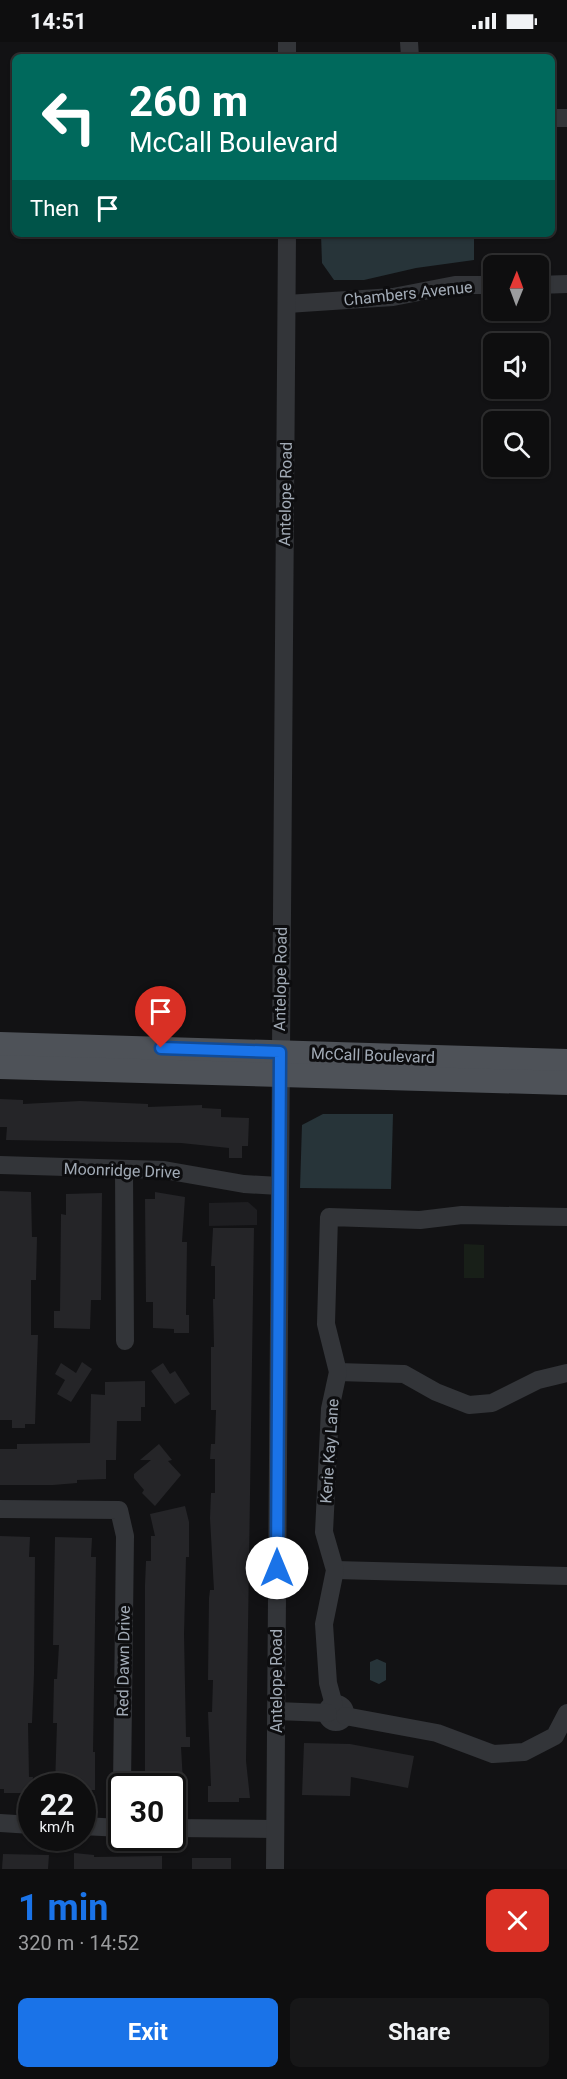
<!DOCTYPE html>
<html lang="en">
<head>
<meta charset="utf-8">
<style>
	:root { --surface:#0e0e0f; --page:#171718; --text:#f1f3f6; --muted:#9b9c9e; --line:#2e2e2f; --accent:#1a73e8 }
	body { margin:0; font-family:Roboto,sans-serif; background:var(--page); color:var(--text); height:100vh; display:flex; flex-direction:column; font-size:22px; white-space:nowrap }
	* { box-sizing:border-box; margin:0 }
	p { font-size:20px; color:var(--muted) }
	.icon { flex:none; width:33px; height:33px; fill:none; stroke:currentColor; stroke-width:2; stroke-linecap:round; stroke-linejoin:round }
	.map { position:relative; height:1827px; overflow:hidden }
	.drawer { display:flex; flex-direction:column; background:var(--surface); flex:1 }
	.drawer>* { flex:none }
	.hud { position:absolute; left:12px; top:12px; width:543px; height:183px; border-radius:9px; box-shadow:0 2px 4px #0004,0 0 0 2px var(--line); background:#00695c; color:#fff; overflow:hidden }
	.needle { width:39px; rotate:1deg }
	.controls { position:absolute; left:483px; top:213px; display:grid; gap:12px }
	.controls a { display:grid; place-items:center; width:66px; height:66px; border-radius:9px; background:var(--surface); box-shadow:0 2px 4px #0004,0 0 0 2px var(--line); font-size:30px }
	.speed { position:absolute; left:18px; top:1731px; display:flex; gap:12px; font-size:30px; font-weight:700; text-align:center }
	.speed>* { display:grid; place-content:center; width:78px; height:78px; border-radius:50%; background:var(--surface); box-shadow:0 2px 4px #0004,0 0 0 2px var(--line); line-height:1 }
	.speed small { font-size:15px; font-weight:400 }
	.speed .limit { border:3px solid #111; border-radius:9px; background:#fff; color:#111 }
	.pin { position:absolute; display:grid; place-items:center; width:51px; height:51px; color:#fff; margin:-62px -26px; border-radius:50% 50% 50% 0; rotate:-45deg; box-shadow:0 0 6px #0007 }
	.pin .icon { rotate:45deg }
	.me { position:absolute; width:66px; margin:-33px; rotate:0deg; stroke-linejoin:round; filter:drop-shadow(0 0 4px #0008) }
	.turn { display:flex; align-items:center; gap:21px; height:126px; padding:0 18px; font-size:27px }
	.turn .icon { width:78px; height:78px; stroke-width:2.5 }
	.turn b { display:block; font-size:42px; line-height:51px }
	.then { display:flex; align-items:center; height:57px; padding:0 18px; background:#0003; gap:12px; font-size:22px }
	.round { display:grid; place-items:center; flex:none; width:63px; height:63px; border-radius:9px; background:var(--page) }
	.overview { display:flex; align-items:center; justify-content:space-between; height:102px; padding:0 18px }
	h1 { font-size:36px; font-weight:700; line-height:45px; color:var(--accent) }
	.action { display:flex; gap:12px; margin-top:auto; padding:12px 18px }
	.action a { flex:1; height:69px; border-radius:9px; background:var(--accent); color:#fff; font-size:24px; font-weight:700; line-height:69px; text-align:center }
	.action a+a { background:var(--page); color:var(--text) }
	.status { display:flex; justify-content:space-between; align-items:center; height:42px; padding:0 30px; background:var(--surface); direction:ltr }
	.status svg { height:16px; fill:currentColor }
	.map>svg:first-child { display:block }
	.built { fill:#1e1e21 }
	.green { fill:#181f18 }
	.water { fill:#273439 }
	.building { fill:#252528 }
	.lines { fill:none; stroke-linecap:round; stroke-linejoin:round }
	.minor { stroke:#333539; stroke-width:18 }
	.major { stroke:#4e5258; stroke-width:24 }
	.route-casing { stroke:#114b97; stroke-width:15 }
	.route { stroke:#1a73e8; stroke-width:10 }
	.labels { text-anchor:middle; stroke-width:6; stroke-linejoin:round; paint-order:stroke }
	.street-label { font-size:16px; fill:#a2abb6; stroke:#0d0d0f }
</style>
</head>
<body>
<div class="status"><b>14:51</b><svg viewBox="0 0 49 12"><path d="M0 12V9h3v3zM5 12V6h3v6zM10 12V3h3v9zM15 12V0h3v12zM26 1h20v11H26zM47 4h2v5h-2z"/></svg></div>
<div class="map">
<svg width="567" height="1827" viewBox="0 0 567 1827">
	<rect width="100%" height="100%" fill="#121214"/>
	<!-- built -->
	<polygon class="built" points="248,1160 257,1168 257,1183 209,1184 209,1161"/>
	<!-- green -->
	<polygon class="green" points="464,1202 484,1203 484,1236 464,1236"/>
	<!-- water -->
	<g class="water">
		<polygon points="321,192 474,192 474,218 416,226 364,238 334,238 322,221"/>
		<polygon points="323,1072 393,1072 391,1147 300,1146 302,1083"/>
		<polygon points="377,1617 386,1621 386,1638 379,1642 370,1638 370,1620"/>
	</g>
	<!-- building -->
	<g class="building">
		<polygon points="0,1057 23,1058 23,1062 80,1059 148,1062 148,1065 202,1063 202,1066 221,1067 221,1075 249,1076 248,1104 242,1104 242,1116 229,1116 229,1106 181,1101 6,1098 7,1085 0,1085"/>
		<polygon points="0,1149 31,1150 32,1195 37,1195 36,1238 31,1238 31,1293 38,1293 35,1382 25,1382 25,1386 12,1386 12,1378 0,1378"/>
		<polygon points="155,1150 185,1155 182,1200 187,1200 186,1273 189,1273 189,1291 174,1291 174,1287 153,1286 153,1260 146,1260 145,1157 155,1157"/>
		<polygon points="102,1151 101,1258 91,1258 90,1287 54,1286 54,1269 60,1269 61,1172 66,1173 66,1152"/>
		<polygon points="213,1186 254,1186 246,1719 250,1756 239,1756 239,1760 208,1760 208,1744 211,1744 208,1670 212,1670 213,1638 208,1638 209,1556 210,1548 214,1548 210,1476 211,1451 215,1451 215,1417 210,1417 211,1402 215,1402 216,1368 211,1368 211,1305 214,1305 213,1257 215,1257 215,1224 211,1224"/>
		<polygon points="82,1320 92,1327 71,1360 57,1352 65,1338 55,1332 61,1321 76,1331"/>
		<polygon points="163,1321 170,1332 175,1329 190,1352 175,1362 151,1329"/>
		<polygon points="145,1339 145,1365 141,1365 141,1379 117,1379 116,1418 106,1418 106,1437 77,1438 77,1441 53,1443 0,1443 0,1407 17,1407 17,1402 90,1401 91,1352 105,1353 105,1340"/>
		<polygon points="159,1402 172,1418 168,1419 181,1433 155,1464 142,1451 144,1448 134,1436 134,1432 151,1418 140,1418"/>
		<polygon points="185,1464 189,1480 189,1515 186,1515 184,1592 186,1695 190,1695 190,1705 181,1705 184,1757 172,1757 172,1744 145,1744 145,1543 146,1519 151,1519 151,1494 155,1494 150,1472"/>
		<polygon points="0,1494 30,1495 29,1515 35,1515 34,1632 32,1681 28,1681 29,1735 33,1735 32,1751 4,1751 4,1747 0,1747"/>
		<polygon points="55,1495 92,1496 91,1515 96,1515 93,1710 95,1710 95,1748 82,1748 82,1744 55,1744 57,1681 53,1681 54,1637 57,1637 59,1603 53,1603"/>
		<polygon points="304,1701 350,1702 414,1714 408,1746 351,1735 350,1754 302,1753"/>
		<polygon points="74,1811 94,1813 94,1815 162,1814 162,1827 74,1827"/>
		<polygon points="3,1812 49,1813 48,1827 2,1827"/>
		<rect x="192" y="1816" width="39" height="11"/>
	</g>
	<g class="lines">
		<!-- minor -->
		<g class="minor">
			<polyline points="409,0 410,15"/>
			<polyline points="287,15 287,0"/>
			<polyline points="552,76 567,76"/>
			<polyline points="538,243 567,242"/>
			<polyline points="287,262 393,255 455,243 494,243"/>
			<polyline points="0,1123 164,1128 244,1142 279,1144"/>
			<polyline points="124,1128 125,1299"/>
			<polyline points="338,1330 404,1332 436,1350 469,1363 492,1361 538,1338 567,1331"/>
			<polyline points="0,1467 119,1468 125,1494 122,1744"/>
			<polyline points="335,1528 567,1534"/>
			<circle cx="336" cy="1671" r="9"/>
			<polyline points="334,1663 328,1641 324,1582 335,1528 324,1490 330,1367 338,1330 326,1282 329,1175 420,1178 462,1173 567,1175"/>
			<polyline points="276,1669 328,1671"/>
			<polyline points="345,1674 437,1691 493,1712 524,1710 555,1694 567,1671"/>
			<polyline points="0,1781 32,1783"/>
			<polyline points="82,1784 122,1786"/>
			<polyline points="172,1786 275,1787"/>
			<polyline points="275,1827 287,192"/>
		</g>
		<!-- major -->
		<g class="major">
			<polyline points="0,1002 567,1019"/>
			<polyline points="0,1025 567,1041"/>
		</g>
	</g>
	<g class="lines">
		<!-- route casing -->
		<g class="route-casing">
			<polyline id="route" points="161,1006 280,1010 277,1526"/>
		</g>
		<!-- route -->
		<use href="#route" class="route"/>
	</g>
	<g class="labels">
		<!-- street labels -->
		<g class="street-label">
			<text transform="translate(408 251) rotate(-6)" y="6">Chambers Avenue</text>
			<text transform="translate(285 452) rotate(-89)" y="6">Antelope Road</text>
			<text transform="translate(280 937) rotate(-89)" y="6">Antelope Road</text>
			<text transform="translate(373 1013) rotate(2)" y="6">McCall Boulevard</text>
			<text transform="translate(122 1128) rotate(2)" y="6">Moonridge Drive</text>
			<text transform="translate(329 1409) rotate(-86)" y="6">Kerie Kay Lane</text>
			<text transform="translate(123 1619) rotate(-89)" y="6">Red Dawn Drive</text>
			<text transform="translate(276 1639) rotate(-90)" y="6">Antelope Road</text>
		</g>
	</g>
</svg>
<div class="controls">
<a><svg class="needle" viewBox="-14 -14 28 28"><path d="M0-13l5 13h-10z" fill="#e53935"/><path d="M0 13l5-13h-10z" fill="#9b9c9e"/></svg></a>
<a><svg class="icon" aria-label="sound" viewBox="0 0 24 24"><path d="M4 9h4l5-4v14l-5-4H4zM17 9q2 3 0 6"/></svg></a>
<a><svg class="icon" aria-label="search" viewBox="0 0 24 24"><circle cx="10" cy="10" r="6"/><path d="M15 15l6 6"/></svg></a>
</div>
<div class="speed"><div>22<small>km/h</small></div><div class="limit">30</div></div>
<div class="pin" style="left:161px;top:1006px;background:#d93025"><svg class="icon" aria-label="arrive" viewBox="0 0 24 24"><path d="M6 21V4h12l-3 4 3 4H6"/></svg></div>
<svg class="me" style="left:277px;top:1526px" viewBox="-20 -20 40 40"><circle r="19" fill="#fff"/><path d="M0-13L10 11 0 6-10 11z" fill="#1a73e8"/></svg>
<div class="hud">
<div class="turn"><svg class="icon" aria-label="left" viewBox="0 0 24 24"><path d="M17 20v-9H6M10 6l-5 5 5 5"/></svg><div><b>260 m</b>McCall Boulevard</div></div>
<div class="then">Then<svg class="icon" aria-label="arrive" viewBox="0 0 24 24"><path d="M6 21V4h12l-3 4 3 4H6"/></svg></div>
</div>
</div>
<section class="drawer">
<div class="overview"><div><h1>1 min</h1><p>320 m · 14:52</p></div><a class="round" style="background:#d93025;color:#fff"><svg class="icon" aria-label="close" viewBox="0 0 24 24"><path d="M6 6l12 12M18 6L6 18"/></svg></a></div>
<div class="action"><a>Exit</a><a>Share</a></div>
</section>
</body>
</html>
